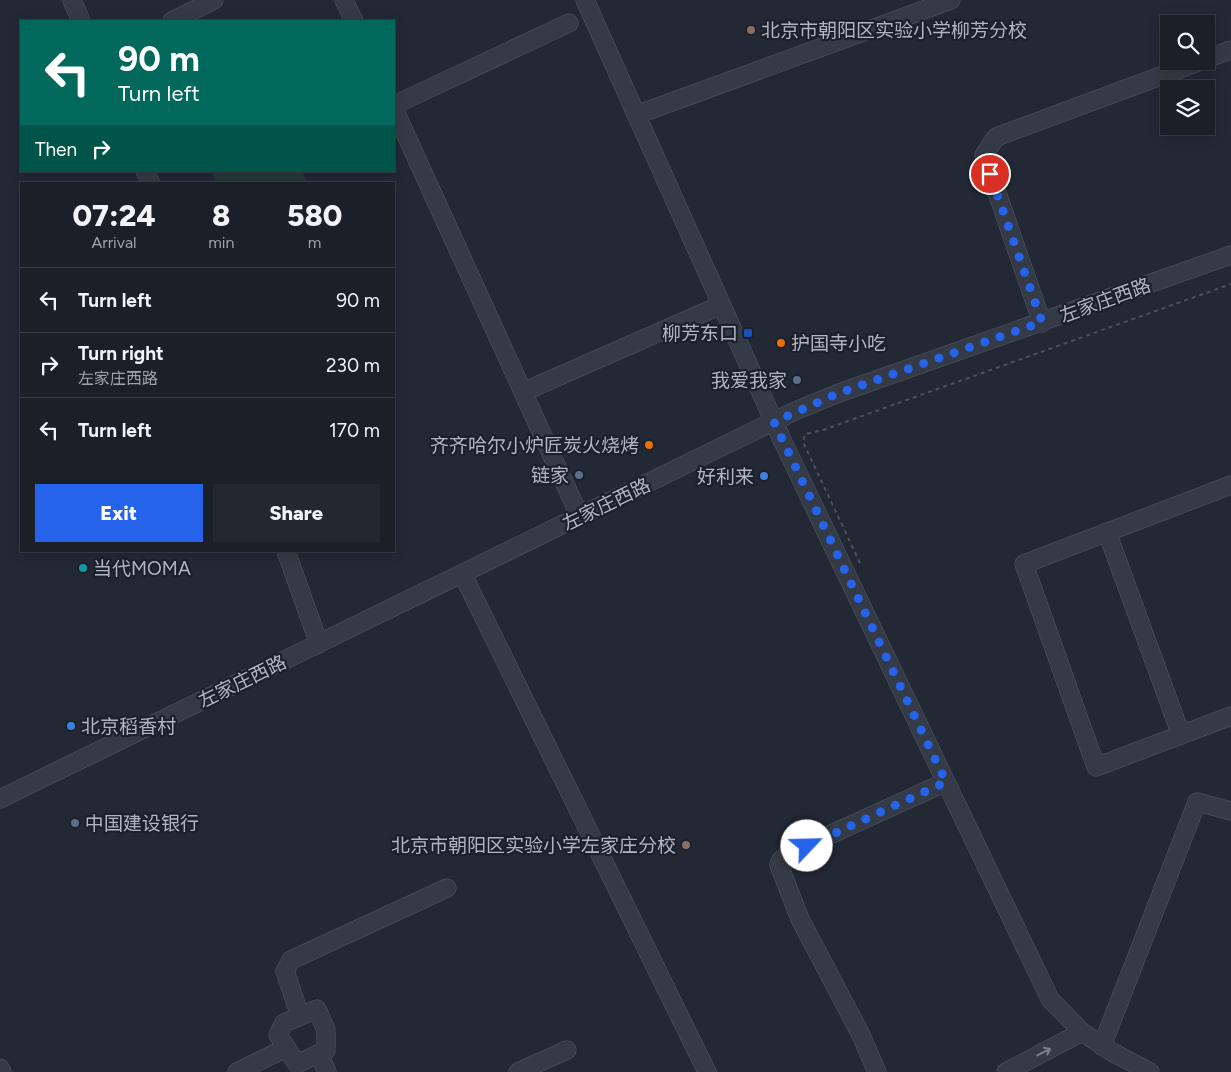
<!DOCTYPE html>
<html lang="en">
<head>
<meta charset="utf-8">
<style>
	:root { --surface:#1a1f28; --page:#232730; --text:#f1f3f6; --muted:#9fa2a8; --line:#383d45; --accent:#2563eb }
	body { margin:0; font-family:Figtree,"Noto Sans SC",sans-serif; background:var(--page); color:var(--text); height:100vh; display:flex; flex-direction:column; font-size:19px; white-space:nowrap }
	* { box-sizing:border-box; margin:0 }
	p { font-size:16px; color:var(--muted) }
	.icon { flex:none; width:28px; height:28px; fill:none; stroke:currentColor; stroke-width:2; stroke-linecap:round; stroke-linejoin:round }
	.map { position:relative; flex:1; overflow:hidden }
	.drawer { position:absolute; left:20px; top:182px; width:375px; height:370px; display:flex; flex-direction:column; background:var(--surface); border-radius:0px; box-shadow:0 2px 12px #0003,0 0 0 1px var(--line) }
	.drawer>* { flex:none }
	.hud { position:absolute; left:20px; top:20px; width:375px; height:152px; border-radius:0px; box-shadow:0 2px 12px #0003,0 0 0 1px var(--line); background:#00695c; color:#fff; overflow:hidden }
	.fabs { position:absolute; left:1160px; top:15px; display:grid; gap:10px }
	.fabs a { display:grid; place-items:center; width:55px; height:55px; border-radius:0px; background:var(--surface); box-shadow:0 2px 12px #0003,0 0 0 1px var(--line); font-size:25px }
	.pin { position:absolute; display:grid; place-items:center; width:42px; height:42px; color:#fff; margin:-21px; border:2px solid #fff; border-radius:50%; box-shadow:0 1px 5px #0007 }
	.me { position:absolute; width:55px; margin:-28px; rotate:66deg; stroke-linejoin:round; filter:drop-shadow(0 0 4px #0008) }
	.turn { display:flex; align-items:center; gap:18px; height:105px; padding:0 15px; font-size:22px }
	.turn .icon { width:65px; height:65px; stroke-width:2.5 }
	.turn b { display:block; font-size:35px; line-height:42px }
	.then { display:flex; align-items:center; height:48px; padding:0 15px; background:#0003; gap:10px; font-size:19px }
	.eta { display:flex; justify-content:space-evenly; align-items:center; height:85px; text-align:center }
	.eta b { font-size:30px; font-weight:800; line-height:35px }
	.action { display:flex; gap:10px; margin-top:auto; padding:10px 15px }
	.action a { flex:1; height:58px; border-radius:0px; background:var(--accent); color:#fff; font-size:20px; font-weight:800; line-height:58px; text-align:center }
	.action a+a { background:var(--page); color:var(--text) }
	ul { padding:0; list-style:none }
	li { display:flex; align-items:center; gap:15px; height:65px; padding:0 15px; border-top:1px solid var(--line) }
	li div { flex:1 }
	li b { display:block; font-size:19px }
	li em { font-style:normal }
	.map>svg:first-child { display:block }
	.green { fill:#28393a }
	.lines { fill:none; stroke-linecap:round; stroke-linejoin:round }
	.minor-casing { stroke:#535863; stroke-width:19 }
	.path { stroke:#455458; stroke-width:2; stroke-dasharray:4 4; stroke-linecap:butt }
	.minor { stroke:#353b46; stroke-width:18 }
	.oneway { stroke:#797e8a }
	.route { stroke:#2563eb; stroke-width:9; stroke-dasharray:0 16.2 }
	.education-dot { fill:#8d6e63; stroke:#1b202a; stroke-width:2 }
	.transit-dot { fill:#1a4fb4; stroke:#1b202a; stroke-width:2 }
	.food-dot { fill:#e8710a; stroke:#1b202a; stroke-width:2 }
	.service-dot { fill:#5c6f8a; stroke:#1b202a; stroke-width:2 }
	.shop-dot { fill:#3f7fe0; stroke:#1b202a; stroke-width:2 }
	.culture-dot { fill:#0f9aa8; stroke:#1b202a; stroke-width:2 }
	.labels { text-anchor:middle; stroke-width:4.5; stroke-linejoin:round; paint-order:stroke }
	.poi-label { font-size:19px; fill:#b0b5c2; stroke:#1b202a; text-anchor:end }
	.street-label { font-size:19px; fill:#b0b5c2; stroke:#1b202a }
</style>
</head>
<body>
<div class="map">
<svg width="1231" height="1072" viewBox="0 0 1231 1072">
	<rect width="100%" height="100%" fill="#222935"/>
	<!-- green -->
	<polygon class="green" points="211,171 302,171 308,184 217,184"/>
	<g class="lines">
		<!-- minor casing -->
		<g class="minor-casing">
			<g id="minor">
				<polyline points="72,0 81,21"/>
				<polyline points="344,0 354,21"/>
				<polyline points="585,0 783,442 1050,999 1082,1032 1112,1052 1150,1072"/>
				<polyline points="172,21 214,0"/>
				<polyline points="1206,59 1231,50"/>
				<polyline points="394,105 569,23"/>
				<polyline points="394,109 580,517"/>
				<polyline points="636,115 951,0"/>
				<polyline points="145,171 151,184"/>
				<polyline points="1042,323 984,155 996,137 1201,61"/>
				<polyline points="523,392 721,305"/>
				<polyline points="1231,485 1024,564 1096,767 1231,716"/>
				<polyline points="1107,532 1181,735"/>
				<polyline points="286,551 319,644"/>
				<polyline points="463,575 707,1072"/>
				<polyline points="0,799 795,411 839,393 1231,255"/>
				<polygon points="317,1009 326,1030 326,1050 297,1064 278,1035 284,1023"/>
				<polyline points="300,1016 285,971 291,960 447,888"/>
				<polyline points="1102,1046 1197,802 1231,811"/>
				<polyline points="319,1053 327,1072"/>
				<polyline points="0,1068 2,1072"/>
				<polyline points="237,1072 286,1048"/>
				<polyline points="518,1072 567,1050"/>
				<polyline points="877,1072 861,1035 800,919 779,865 781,860 792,852 946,782"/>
				<polyline points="1006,1072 1082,1032"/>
			</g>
		</g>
		<!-- path -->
		<polyline class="path" points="860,563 803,442 805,434 823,430 1231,284"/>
		<!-- minor -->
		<use href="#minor" class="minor"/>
	</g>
	<!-- one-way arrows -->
	<defs><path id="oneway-shaft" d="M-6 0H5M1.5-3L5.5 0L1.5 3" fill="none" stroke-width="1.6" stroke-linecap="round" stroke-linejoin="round" transform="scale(1.25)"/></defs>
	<use class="oneway" href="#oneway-shaft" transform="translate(1044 1052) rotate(-27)"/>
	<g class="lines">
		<!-- route -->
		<polyline class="route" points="807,846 946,782 774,422 839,393 1042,322 990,174"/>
	</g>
	<!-- markers -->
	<g class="education-dot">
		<circle cx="751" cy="30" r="5"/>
		<circle cx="686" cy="845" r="5"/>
	</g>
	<rect class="transit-dot" x="743" y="328" width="10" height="10" rx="2.5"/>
	<g class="food-dot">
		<circle cx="781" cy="343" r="5"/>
		<circle cx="649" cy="445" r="5"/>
	</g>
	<g class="service-dot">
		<circle cx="797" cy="380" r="5"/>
		<circle cx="579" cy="475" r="5"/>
		<circle cx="75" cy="823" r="5"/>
	</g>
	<g class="shop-dot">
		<circle cx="764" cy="476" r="5"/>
		<circle cx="71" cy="726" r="5"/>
	</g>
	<circle class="culture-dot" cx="83" cy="568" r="5"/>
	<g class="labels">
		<!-- poi labels -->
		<g class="poi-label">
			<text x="761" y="37" text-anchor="start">北京市朝阳区实验小学柳芳分校</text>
			<text x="738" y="340">柳芳东口</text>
			<text x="791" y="350" text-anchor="start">护国寺小吃</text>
			<text x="787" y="387">我爱我家</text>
			<text x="639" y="452">齐齐哈尔小炉匠炭火烧烤</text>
			<text x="569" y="482">链家</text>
			<text x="754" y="483">好利来</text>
			<text x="93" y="575" text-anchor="start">当代MOMA</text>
			<text x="81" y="733" text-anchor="start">北京稻香村</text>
			<text x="85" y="830" text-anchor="start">中国建设银行</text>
			<text x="676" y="852">北京市朝阳区实验小学左家庄分校</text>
		</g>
		<!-- street labels -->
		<g class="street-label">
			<text transform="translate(1105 300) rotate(-20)" y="7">左家庄西路</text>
			<text transform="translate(606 504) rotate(-26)" y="7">左家庄西路</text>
			<text transform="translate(242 681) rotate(-26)" y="7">左家庄西路</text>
		</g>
	</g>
</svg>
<div class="fabs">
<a><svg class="icon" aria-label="search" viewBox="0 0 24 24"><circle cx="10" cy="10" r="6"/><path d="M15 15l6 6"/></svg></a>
<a><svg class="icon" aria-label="layers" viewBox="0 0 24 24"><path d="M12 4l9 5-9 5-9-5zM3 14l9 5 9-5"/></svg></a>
</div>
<div class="pin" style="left:990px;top:174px;background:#d93025"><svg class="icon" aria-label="arrive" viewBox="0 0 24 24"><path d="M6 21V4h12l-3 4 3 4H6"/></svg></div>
<svg class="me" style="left:807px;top:846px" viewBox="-20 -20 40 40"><circle r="19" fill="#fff"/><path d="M0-13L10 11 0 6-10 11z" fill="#2563eb"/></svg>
<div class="hud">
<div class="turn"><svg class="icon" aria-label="left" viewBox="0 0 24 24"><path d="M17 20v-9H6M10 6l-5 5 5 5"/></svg><div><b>90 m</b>Turn left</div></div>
<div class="then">Then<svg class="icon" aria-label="right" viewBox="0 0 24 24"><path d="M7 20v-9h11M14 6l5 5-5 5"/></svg></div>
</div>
<section class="drawer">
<div class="eta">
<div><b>07:24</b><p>Arrival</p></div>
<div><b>8</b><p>min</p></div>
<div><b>580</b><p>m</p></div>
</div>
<ul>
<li><svg class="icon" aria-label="left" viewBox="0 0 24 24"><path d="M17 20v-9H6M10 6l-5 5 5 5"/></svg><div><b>Turn left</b></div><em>90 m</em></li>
<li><svg class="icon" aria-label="right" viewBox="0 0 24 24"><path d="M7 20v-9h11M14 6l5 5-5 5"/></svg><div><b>Turn right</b><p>左家庄西路</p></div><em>230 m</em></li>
<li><svg class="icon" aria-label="left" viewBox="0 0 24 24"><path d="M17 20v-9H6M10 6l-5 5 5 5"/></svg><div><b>Turn left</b></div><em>170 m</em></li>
</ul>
<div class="action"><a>Exit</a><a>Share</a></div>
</section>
</div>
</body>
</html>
